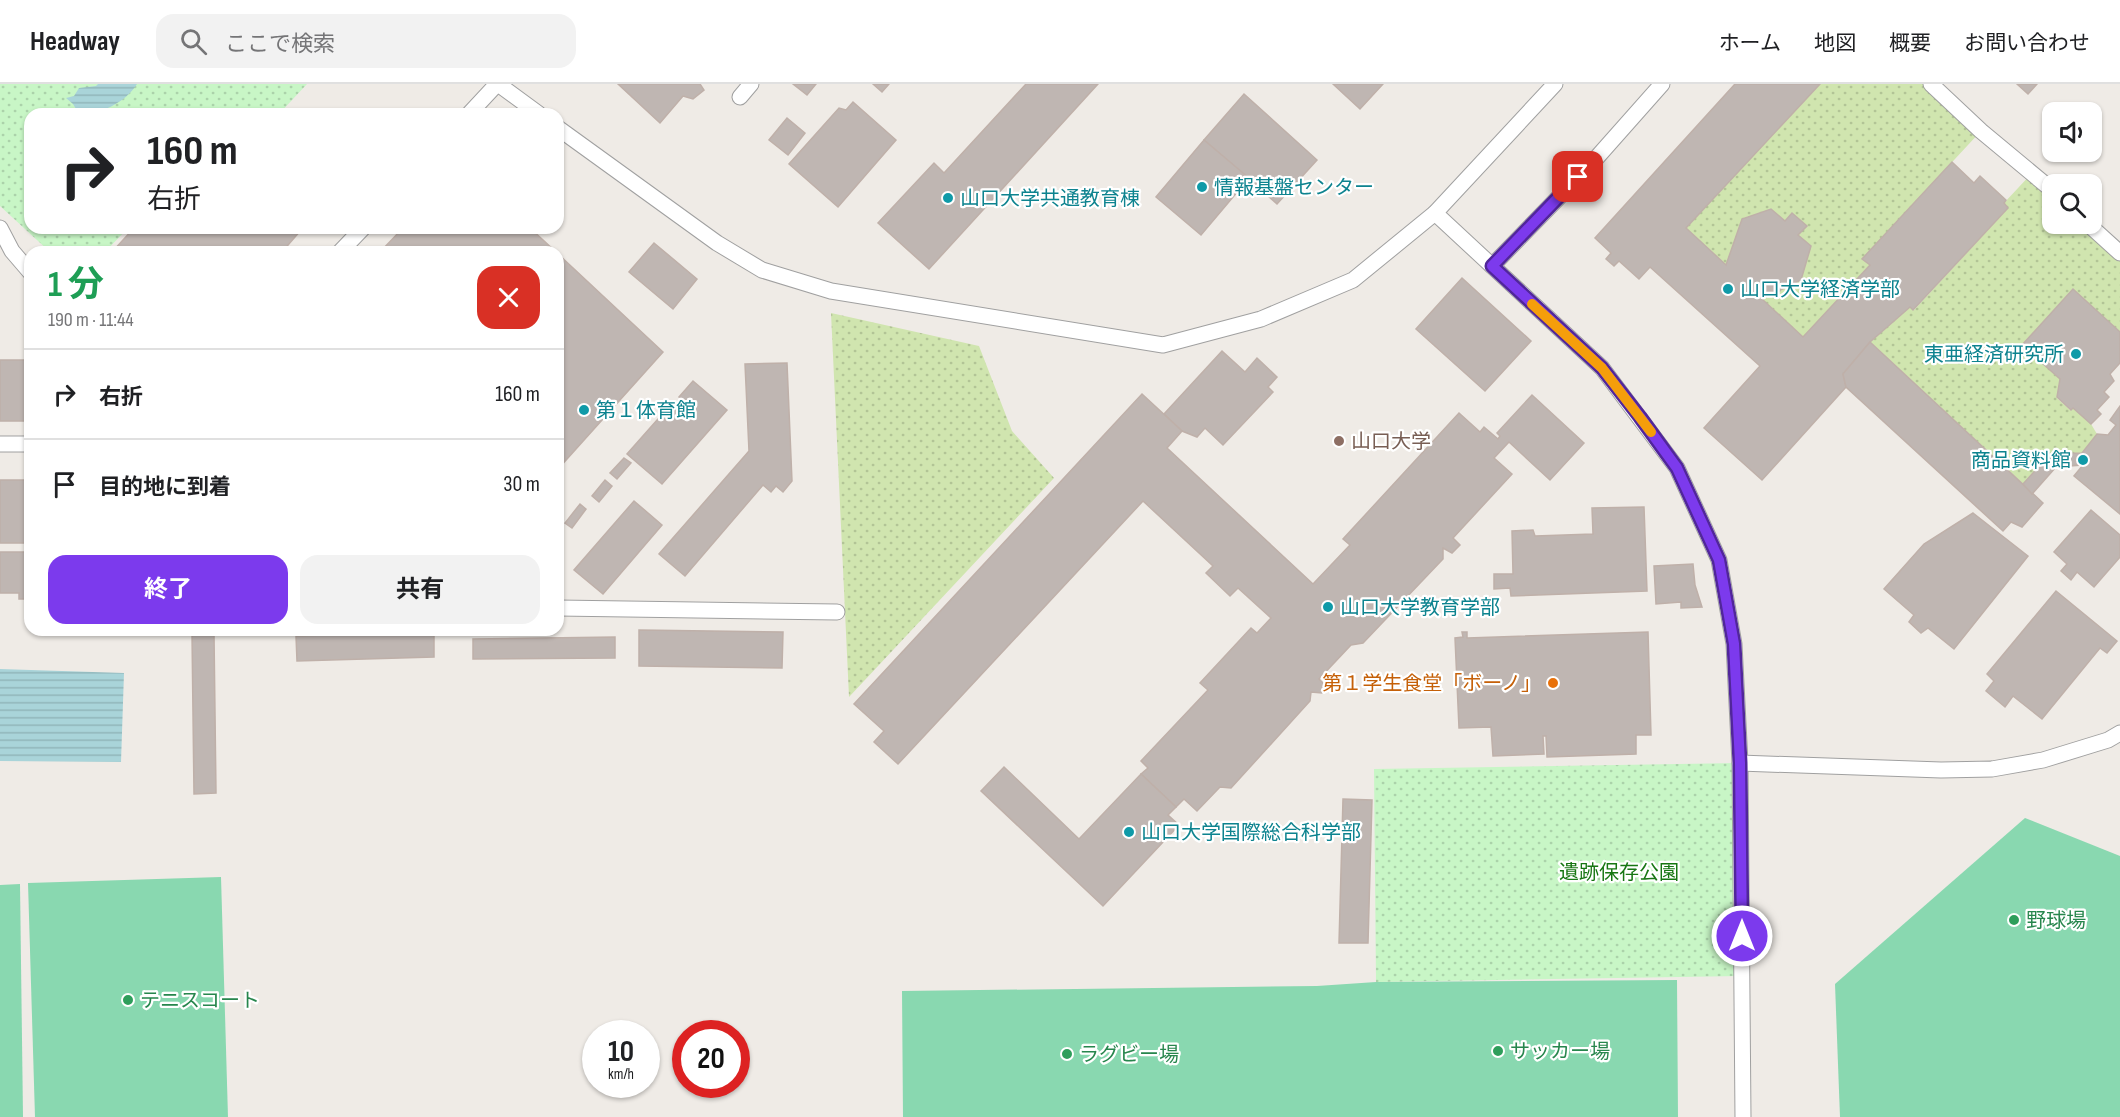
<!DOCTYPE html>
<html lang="ja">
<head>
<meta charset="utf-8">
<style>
	:root { --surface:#fff; --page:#f2f2f2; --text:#202124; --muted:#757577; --line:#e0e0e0; --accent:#7c3aed }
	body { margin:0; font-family:"Sofia Sans Condensed","Noto Sans JP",sans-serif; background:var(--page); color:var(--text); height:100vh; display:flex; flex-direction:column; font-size:22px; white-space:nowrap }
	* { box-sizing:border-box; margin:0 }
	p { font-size:20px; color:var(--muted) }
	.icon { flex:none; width:33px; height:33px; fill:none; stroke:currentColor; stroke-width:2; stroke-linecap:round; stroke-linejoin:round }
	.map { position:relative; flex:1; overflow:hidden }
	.panel { position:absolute; left:24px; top:162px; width:540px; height:390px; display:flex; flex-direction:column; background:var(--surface); border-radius:18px; box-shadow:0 2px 4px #0004 }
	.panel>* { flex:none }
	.top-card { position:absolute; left:24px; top:24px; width:540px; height:126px; border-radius:18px; box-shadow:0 2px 4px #0004; background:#fff; color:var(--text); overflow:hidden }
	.tools { position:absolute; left:2042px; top:18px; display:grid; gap:12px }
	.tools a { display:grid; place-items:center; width:60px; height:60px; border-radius:12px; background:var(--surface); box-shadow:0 2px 4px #0004; font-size:30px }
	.speed { position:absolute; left:582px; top:936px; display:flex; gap:12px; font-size:30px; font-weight:700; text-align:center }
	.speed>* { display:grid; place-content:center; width:78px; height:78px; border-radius:50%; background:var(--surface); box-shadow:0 2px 4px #0004; line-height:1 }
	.speed small { font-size:15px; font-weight:400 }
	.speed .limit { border:9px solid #d22; background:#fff; color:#111 }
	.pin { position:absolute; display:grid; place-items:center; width:51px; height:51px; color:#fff; margin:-26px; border-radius:12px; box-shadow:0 3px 9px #0006 }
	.me { position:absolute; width:66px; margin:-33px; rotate:0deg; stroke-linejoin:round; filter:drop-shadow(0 0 4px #0008) }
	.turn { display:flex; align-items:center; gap:21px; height:126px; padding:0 24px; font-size:27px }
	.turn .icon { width:78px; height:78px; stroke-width:2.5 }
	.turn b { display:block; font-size:42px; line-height:51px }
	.round { display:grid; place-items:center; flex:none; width:63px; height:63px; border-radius:18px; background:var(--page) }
	.head { display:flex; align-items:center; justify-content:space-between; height:102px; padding:0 24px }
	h1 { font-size:36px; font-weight:700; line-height:45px; color:#1e9e55 }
	.cta { display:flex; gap:12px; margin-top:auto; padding:12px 24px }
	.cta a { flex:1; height:69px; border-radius:18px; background:var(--accent); color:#fff; font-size:24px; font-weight:700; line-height:69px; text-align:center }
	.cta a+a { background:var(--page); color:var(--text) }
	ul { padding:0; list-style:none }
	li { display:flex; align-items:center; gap:18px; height:90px; padding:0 24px; border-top:2px solid var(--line) }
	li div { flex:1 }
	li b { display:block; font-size:22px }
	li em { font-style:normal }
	header { display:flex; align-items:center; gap:36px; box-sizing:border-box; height:84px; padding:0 30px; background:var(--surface); border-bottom:2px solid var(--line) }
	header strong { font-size:28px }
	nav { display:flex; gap:33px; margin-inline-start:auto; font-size:21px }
	.search { width:420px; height:54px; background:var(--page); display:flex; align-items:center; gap:15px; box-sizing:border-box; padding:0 21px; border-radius:18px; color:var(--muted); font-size:22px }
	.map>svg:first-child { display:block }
	.grass { fill:url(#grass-dots) }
	.park { fill:url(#park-dots) }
	.pitch { fill:#89d8b0 }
	.water { fill:url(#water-rules) }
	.building { fill:#bfb6b2; stroke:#bfb0a9; stroke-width:1.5 }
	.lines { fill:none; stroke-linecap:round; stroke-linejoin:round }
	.service-casing { stroke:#a0a0a0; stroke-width:17 }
	.service { stroke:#fff; stroke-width:15 }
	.route-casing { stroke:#51269a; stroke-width:15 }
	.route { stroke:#7c3aed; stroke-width:10 }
	.slow { stroke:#f59e0b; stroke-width:10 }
	.culture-dot { fill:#0f9aa8; stroke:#fff; stroke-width:2 }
	.education-dot { fill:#8d6e63; stroke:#fff; stroke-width:2 }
	.food-dot { fill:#e8710a; stroke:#fff; stroke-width:2 }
	.leisure-dot { fill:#2e9e5b; stroke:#fff; stroke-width:2 }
	.labels { text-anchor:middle; stroke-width:4.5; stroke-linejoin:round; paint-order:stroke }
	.culture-label { font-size:20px; fill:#0d838f; stroke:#fff; text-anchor:start }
	.education-label { font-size:20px; fill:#785e54; stroke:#fff; text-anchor:start }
	.food-label { font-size:20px; fill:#c56008; stroke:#fff; text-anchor:end }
	.park-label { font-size:20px; fill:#177613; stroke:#fff }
	.leisure-label { font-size:20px; fill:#27864d; stroke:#fff; text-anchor:start }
</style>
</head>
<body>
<header>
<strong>Headway</strong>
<div class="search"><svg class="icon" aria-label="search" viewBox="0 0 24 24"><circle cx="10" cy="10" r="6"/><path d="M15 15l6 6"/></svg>ここで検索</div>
<nav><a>ホーム</a><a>地図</a><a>概要</a><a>お問い合わせ</a></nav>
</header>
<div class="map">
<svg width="2120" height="1033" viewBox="0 0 2120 1033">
	<defs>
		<pattern id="grass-dots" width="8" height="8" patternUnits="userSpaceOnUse" patternTransform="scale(1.5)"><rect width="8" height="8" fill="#d0e5af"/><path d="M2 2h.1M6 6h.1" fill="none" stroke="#b2c496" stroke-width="1.8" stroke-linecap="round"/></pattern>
		<pattern id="park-dots" width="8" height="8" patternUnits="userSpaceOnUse" patternTransform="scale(1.5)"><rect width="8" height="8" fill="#c8f6c6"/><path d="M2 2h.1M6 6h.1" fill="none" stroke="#abd2aa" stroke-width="1.8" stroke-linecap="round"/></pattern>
		<pattern id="water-rules" width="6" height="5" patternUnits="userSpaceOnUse" patternTransform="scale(1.5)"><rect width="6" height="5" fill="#a9d4d9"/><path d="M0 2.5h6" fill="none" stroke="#91b6ba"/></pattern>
	</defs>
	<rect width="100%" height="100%" fill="#efebe6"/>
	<!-- grass -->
	<g class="grass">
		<polygon points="1820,0 1931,0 1981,47 1863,174 1870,181 1803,253 1762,215 1801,195 1811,162 1798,151 1806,142 1785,137 1771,125 1743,135 1726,181 1686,144"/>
		<polygon points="2033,88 2052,106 2052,140 2088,140 2120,169 2120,248 2023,261 2060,295 2057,314 2070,326 2073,324 2091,340 2097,350 2082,369 2050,371 2023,400 1870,258 1910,223 1914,226 2008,124 2004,119"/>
		<polygon points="831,229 979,262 1012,347 1054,394 849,613"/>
	</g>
	<!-- park -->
	<g class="park">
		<polygon points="0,0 307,0 279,30 30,30 30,144 128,144 105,168 50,168 0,122"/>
		<polygon points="1740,679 1742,892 1376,898 1374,685"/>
	</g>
	<!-- pitch -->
	<g class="pitch">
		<polygon points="2025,734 2120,772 2120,1033 1840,1033 1835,900"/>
		<polygon points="221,793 228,1033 35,1033 28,799"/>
		<polygon points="20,800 23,1033 0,1033 0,801"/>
		<polygon points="1677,896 1678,1033 903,1033 902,907 1317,902 1376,898"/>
	</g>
	<!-- water -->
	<g class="water">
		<path d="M98,0H137C125,19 101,30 79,30L73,20L66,14L74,12L79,4L96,2Z"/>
		<polygon points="0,585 124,589 121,678 0,677"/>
	</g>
	<!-- building -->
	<g class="building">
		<polygon points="618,0 700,0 704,6 693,15 683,12 660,39"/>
		<polygon points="793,0 816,0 807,11"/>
		<polygon points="873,0 889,0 882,8"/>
		<polygon points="1026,0 1098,0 929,185 878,139 934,79 944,89"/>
		<polygon points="1333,0 1383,0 1360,25"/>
		<polygon points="1735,0 1820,0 1686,144 1726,181 1742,135 1771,125 1785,137 1792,129 1807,142 1798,151 1811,162 1801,196 1762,215 1803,253 1870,181 1862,175 1952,78 1974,99 1980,92 2006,116 2004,119 2008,124 1913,226 1910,223 1870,258 1843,290 1846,303 1762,396 1704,344 1760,282 1650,183 1639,195 1619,177 1614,182 1606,175 1611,169 1595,154"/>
		<polygon points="2017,0 2037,0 2028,10"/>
		<polygon points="1244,10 1317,76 1277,120 1204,56"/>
		<polygon points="853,18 896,56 838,123 789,80 839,24 846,26"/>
		<polygon points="787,34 805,49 788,71 769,56"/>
		<polygon points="1204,56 1249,94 1201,151 1156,113"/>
		<polygon points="134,144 299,144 301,146 282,168 112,168"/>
		<polygon points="403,144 530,144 556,168 380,168"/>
		<polygon points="654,159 697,195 673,225 629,188"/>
		<polygon points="558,170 663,268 558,385"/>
		<polygon points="1462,194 1531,257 1485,307 1416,245"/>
		<polygon points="2073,205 2120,248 2120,279 2110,290 2114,297 2104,308 2109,313 2097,326 2101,330 2091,340 2073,324 2071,326 2057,313 2060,295 2022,261"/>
		<polygon points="1870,258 2043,419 2022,443 2011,438 2003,447 1846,303 1843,290"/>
		<polygon points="1222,267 1245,288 1257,274 1277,293 1268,303 1273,308 1223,361 1205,344 1197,353 1182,347 1164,330"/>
		<rect x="0" y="276" width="30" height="61"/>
		<polygon points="787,279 792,397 783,408 776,402 771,408 763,401 685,492 659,470 749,367 745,280"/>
		<polygon points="693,297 727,326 662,400 627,370 673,318 678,322 682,316 679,313"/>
		<polygon points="1142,310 1182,347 1167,364 1313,500 1350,461 1343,455 1459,329 1480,348 1484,343 1498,355 1500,352 1497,349 1532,311 1584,359 1550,396 1509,358 1494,374 1512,390 1453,454 1460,461 1452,469 1443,464 1443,475 1363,559 1351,561 1319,595 1327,603 1322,609 1311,608 1310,617 1231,704 1220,703 1197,727 1184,715 1176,723 1141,690 1148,684 1141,677 1208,606 1200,599 1251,544 1257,549 1271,534 1238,504 1230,512 1206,489 1213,482 1143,417 898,680 874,658 884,647 854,620"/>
		<polygon points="2120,322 2120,430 2074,392 2083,381 2056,383 2032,410 2023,400 2050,370 2082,369 2097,350 2108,351 2116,341 2110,336"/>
		<polygon points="624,374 631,379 617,395 610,389"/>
		<rect x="0" y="396" width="30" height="63"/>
		<polygon points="605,396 612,402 599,418 592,412"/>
		<polygon points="634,417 662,441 603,510 574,486"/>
		<polygon points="580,420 586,425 572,444 565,439"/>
		<polygon points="1644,423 1647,507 1511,512 1510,504 1494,505 1494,490 1513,490 1512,447 1533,446 1535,452 1593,450 1592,424"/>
		<polygon points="2091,426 2120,451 2120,473 2094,503 2077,488 2071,496 2061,487 2067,480 2054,468"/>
		<polygon points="1973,429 2028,472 1954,565 1928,544 1921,549 1909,538 1914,531 1884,505 1924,460"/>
		<polygon points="0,468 30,468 30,515 19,515 19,509 0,509"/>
		<polygon points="1693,480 1695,501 1702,523 1681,524 1681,518 1656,520 1654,482"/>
		<polygon points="2056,507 2117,557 2107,569 2100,564 2042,635 2013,612 2005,623 1986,607 1994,597 1987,590"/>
		<polygon points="639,546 783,548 782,584 639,582"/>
		<polygon points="434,547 434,573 297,577 296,552"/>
		<polygon points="1462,548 1467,548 1467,554 1648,548 1651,651 1636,651 1636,670 1547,673 1546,652 1543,652 1544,670 1493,672 1491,643 1459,644 1455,554 1463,553"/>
		<polygon points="192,550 214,550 216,709 194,710"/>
		<polygon points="615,553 615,574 473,575 473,555"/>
		<polygon points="1004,683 1079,755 1141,690 1176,723 1168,731 1179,741 1103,822 981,707"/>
		<polygon points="1343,715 1372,716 1368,859 1339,859"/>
	</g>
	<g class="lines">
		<!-- service casing -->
		<g class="service-casing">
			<g id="service">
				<polyline points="498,0 539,30"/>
				<polyline points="1931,0 1981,47 2052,106"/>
				<polyline points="740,13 751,0"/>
				<polyline points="469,30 497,0"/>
				<polyline points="558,44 717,159 762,186 831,207 1163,261 1261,235 1353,196 1435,129 1555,0"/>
				<polyline points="1435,129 1602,284 1677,384 1719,476 1734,560 1740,679 1743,1033"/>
				<polyline points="2088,140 2120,169"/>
				<polyline points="0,144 12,167 30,188"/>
				<polyline points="340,168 363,144"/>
				<polyline points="1492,182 1592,79 1662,0"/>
				<polyline points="0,360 30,360"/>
				<polyline points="558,524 837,528"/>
				<polyline points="1740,679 1941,686 1992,685 2043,676 2108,656 2120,649"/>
			</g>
		</g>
		<!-- service -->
		<use href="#service" class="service"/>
	</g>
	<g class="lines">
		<!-- route casing -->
		<g class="route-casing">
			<polyline id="route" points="1578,93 1492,182 1602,284 1640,333 1677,384 1719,476 1734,560 1740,679 1742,852"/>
		</g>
		<!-- route -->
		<use href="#route" class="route"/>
		<!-- slow -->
		<polyline class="slow" points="1532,220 1602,284 1651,348"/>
	</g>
	<!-- markers -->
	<g class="culture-dot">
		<circle cx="1202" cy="103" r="6"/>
		<circle cx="948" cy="114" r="6"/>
		<circle cx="1728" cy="205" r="6"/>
		<circle cx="2076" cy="270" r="6"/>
		<circle cx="584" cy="326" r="6"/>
		<circle cx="2083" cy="376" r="6"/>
		<circle cx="1328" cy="523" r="6"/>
		<circle cx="1129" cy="748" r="6"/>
	</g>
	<circle class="education-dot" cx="1339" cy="357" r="6"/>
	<circle class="food-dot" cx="1553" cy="599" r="6"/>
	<g class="leisure-dot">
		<circle cx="2014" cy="836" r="6"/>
		<circle cx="128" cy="916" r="6"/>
		<circle cx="1498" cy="967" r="6"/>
		<circle cx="1067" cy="970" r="6"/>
	</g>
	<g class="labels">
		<!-- culture labels -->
		<g class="culture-label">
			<text x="1214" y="110">情報基盤センター</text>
			<text x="960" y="121">山口大学共通教育棟</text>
			<text x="1740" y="212">山口大学経済学部</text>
			<text x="2064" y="277" text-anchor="end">東亜経済研究所</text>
			<text x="596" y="333">第１体育館</text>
			<text x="2071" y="383" text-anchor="end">商品資料館</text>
			<text x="1340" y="530">山口大学教育学部</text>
			<text x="1141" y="755">山口大学国際総合科学部</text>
		</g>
		<!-- education labels -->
		<g class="education-label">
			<text x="1351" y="364">山口大学</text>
		</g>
		<!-- food labels -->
		<g class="food-label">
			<text x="1541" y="606">第１学生食堂「ボーノ」</text>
		</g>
		<!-- park labels -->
		<g class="park-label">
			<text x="1619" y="795">遺跡保存公園</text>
		</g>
		<!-- leisure labels -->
		<g class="leisure-label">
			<text x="2026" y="843">野球場</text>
			<text x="140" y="923">テニスコート</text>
			<text x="1510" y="974">サッカー場</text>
			<text x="1079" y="977">ラグビー場</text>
		</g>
	</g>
</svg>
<div class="tools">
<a><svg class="icon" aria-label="sound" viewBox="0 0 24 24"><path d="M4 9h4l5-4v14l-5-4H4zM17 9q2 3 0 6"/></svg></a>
<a><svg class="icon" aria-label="search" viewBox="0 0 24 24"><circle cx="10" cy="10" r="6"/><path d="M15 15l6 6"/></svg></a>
</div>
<div class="speed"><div>10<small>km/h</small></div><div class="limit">20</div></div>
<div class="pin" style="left:1578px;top:93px;background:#d93025"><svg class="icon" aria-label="arrive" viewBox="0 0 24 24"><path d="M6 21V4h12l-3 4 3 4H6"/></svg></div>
<svg class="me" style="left:1742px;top:852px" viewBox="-20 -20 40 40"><circle r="17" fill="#7c3aed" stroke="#fff" stroke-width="3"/><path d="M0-11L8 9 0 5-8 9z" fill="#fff"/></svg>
<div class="top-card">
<div class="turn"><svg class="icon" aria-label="right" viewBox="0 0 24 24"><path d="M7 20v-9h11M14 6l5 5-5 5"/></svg><div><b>160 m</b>右折</div></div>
</div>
<section class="panel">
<div class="head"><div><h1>1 分</h1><p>190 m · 11:44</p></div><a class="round" style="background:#d93025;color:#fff"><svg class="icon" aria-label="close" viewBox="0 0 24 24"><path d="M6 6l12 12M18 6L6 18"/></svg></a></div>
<ul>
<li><svg class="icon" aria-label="right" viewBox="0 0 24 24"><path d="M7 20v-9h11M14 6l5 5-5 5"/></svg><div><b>右折</b></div><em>160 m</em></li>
<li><svg class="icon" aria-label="arrive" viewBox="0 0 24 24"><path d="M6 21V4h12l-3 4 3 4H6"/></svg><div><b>目的地に到着</b></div><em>30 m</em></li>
</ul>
<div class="cta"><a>終了</a><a>共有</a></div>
</section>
</div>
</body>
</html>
